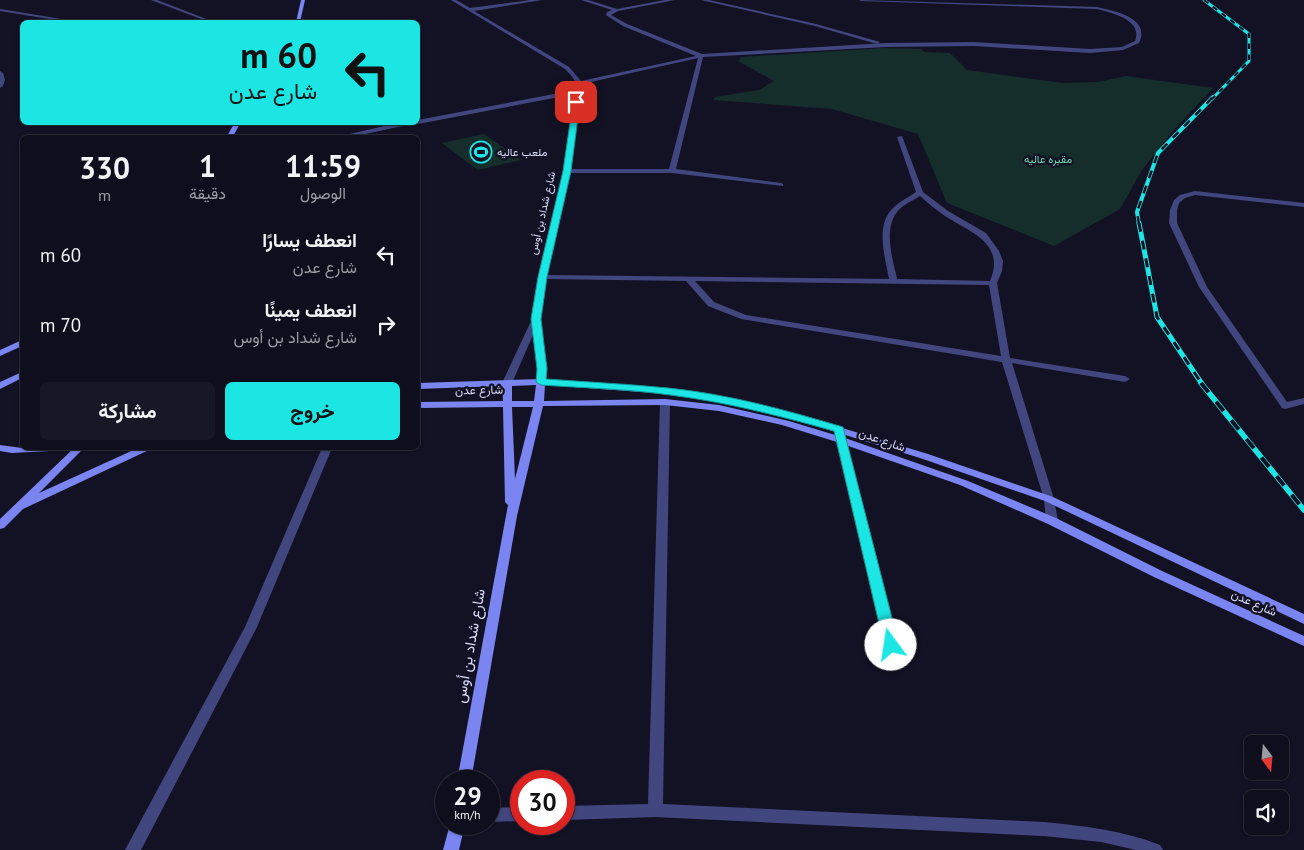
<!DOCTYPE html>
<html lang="ar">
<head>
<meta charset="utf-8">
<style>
	:root { --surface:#0e0e1c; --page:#171725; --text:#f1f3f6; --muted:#9b9ca3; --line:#2e2e3b; --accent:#1be6e4 }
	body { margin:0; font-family:"PT Sans",Vazirmatn,sans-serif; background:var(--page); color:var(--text); direction:rtl; height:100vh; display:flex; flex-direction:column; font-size:19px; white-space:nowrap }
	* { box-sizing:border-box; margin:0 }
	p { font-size:16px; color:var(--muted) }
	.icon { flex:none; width:28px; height:28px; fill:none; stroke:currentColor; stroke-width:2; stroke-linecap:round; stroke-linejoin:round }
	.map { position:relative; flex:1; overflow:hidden; direction:ltr }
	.panel { position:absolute; left:20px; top:135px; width:400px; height:315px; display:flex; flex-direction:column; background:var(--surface); border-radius:8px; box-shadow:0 1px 4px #0004,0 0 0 1px var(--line); direction:rtl }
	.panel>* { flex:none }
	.hud { position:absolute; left:20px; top:20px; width:400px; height:105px; border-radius:8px; box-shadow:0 1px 4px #0004,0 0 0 1px var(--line); direction:rtl; background:#1be6e4; color:#111; overflow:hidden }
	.needle { width:32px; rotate:164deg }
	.controls { position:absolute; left:1244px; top:735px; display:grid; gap:10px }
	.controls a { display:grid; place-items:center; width:45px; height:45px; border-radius:8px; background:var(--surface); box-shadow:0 1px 4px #0004,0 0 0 1px var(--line); font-size:25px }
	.speed { position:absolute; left:435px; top:770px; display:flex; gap:10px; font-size:25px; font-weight:700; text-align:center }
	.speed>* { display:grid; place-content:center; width:65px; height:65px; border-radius:50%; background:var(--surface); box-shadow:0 1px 4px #0004,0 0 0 1px var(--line); line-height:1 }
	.speed small { font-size:12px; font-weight:400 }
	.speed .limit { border:8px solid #d22; background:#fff; color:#111 }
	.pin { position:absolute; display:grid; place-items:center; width:42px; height:42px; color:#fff; margin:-21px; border-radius:10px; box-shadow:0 2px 8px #0006 }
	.me { position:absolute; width:55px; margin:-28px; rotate:346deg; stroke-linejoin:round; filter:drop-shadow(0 0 4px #0008) }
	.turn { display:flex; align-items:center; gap:18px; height:105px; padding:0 20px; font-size:22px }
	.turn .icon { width:65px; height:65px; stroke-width:2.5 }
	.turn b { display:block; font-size:35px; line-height:42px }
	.eta { display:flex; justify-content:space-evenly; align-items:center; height:85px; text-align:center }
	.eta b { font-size:30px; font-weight:700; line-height:35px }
	.primary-button { display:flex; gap:10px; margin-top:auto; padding:10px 20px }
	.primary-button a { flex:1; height:58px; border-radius:8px; background:var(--accent); color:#111; font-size:20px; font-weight:700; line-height:58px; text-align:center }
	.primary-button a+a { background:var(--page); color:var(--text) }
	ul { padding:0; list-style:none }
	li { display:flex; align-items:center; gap:15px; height:70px; padding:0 20px }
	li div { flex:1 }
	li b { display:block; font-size:19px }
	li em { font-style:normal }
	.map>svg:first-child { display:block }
	.green { fill:#152e2b }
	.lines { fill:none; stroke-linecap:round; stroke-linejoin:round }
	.street { fill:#42467f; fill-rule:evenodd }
	.secondary { fill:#7b85f1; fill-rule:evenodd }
	.rail-far3-casing { stroke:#1be6e4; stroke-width:3 }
	.rail-far2-casing { stroke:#1be6e4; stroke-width:4 }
	.rail-far1-casing { stroke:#1be6e4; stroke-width:5 }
	.rail-casing { stroke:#1be6e4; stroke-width:5.5 }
	.rail-far3 { stroke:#131225; stroke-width:2; stroke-dasharray:5.5; stroke-linecap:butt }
	.rail-far2 { stroke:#131225; stroke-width:2.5; stroke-dasharray:8; stroke-linecap:butt }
	.rail-far1 { stroke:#131225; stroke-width:3; stroke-dasharray:9; stroke-linecap:butt }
	.rail { stroke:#131225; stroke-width:4; stroke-dasharray:12; stroke-linecap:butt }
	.route { fill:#1be6e4; stroke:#129694 }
	.labels { text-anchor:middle; stroke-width:4.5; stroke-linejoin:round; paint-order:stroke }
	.far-poi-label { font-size:11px; fill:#dadafb; stroke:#131225; text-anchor:start }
	.far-park-label { font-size:11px; fill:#6dd4af; stroke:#131225 }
	.far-street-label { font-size:11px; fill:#dadafb; stroke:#131225 }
	.street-label { font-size:12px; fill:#dadafb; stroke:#131225 }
	.near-street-label { font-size:15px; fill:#dadafb; stroke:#131225 }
</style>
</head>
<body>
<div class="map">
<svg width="1304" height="850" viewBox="0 0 1304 850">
	<rect width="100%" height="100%" fill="#131225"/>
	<!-- green -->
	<g class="green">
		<polygon points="884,48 921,49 925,52 950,53 967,70 1063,83 1098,82 1126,76 1213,88 1173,131 1142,170 1120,209 1054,246 947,203 918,134 832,109 713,100 715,97 759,90 774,81 738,61 741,57"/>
		<polygon points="484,134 521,160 478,170 442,143"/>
	</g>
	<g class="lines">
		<!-- street -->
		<g class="street">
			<polygon points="151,0 157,0 214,22 209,22"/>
			<path d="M451,0H456L470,8L530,0H542L474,11L569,67L581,81L696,56L623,26L606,15L607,12L612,10L581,0H588L617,9L665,0H675L618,11L611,15L627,24L702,54L886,43L974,42L1090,49L1122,47L1135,41C1143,20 1113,13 1097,9L861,1L859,0L1097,7C1115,11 1151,18 1139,43L1123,50L1090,53L974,46L886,47L703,57L676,169L781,183L783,184V186L672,173H570L547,275L889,279C885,257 875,225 893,208C900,201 909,197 916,192L897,137L902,136L923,192L948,211L986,233L999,251L1003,261L1002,271L997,283L1010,358L1125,376L1130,379L1125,382L1012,363L1054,499L1058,521L1056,524H1048L1046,521L1044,499L1002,362L741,319L708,306L686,281L546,279L540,320L547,369L546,382L541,385L536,382L537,369L533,335L512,383L510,385H504L502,383L532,319L538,277L564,171L575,94L418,124L416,123L347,138H332L402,122H418V120L575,90C577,80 572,76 565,69ZM698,58L669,169H571L582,84ZM920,196C928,203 936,210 945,216C970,232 1006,243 990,281L897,279C893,260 883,230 897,212C902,205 912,201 920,196ZM695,281L989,285L1001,356L746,315L714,302Z"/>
			<polygon points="701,0 709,0 816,24 880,42 877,44 815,26"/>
			<polygon points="0,9 74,21 76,22 68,22 0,11"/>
			<polygon points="0,71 3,73 5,80 3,86 0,88"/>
			<polygon points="1195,191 1304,203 1304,207 1195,195 1185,198 1179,203 1177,210 1177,223 1207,287 1287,402 1304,398 1304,404 1285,409 1282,408 1199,287 1169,223 1170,210 1174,200 1180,195"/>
			<path d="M665,399L670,402L663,804L1044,822C1084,826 1122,830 1160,845L1163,850H1136L1101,842L1044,836L655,817L564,820V806L648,804L660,402Z"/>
			<polygon points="839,426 844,429 897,645 896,648 891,650 886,648 885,645 834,429"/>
			<polygon points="322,448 332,448 257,627 141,850 125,850 245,627"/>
			<polygon points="521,807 521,821 489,822 489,808"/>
		</g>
		<!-- secondary -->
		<g class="secondary">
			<polygon points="301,0 305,0 300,22 296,22"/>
			<polygon points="235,122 241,122 232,138 226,138"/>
			<polygon points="22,340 22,346 0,356 0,350"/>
			<polygon points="22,372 22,378 0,389 0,382"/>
			<path d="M541,379L669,388L719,396L796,414L928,454L1053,497L1304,614V624L1045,501L920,458L790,418L719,402L669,394L545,385L544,401L665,399L719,405L789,421L845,438L968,481L1056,518L1162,571L1304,636V646L1154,577L1048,524L960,485L837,442L782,425L719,411L665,405L543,406L517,516L471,781H457L508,505L505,502L503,407L418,408V402L503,401L502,386L418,389V383ZM536,385L534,401H512V386ZM512,407H533L515,479Z"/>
			<polygon points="0,445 22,448 55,448 50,451 12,453 0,451"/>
			<polygon points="74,448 84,448 39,493 138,448 150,448 149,450 23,509 4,528 0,529 0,519"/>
			<polygon points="450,824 465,824 459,850 443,850"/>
		</g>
		<!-- rail-far3 casing -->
		<g class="rail-far3-casing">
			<polyline id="rail-far3" points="1204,0 1249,34 1249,61 1212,99"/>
		</g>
		<!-- rail-far2 casing -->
		<g class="rail-far2-casing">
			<polyline id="rail-far2" points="1139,224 1137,212 1158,153 1213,97"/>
		</g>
		<!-- rail-far1 casing -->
		<g class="rail-far1-casing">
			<polyline id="rail-far1" points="1139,223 1157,317 1202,384"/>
		</g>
		<!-- rail casing -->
		<g class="rail-casing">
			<polyline id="rail" points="1201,383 1304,510"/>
		</g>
		<!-- rail-far3 -->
		<use href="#rail-far3" class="rail-far3"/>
		<!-- rail-far2 -->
		<use href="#rail-far2" class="rail-far2"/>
		<!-- rail-far1 -->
		<use href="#rail-far1" class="rail-far1"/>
		<!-- rail -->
		<use href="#rail" class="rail"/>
	</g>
	<!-- route -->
	<path class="route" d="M576,100L580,102L571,171L547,277L541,319L547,369L546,379C587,382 628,384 668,388C728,394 786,410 843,427L899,645L897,649L891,650L886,649L884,645L834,431C780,416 726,402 670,395C628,389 584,388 541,385L536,382L537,369L531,319L538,277L563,171L573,102Z"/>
	<!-- icons -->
	<defs>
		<g id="stadium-ring" transform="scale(1.125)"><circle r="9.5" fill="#131225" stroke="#1be6e4" stroke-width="1.5"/><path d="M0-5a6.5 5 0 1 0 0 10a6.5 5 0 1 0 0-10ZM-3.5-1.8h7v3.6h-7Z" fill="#1be6e4"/></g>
	</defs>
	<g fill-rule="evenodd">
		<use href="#stadium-ring" x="481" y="152"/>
	</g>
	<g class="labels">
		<!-- far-poi labels -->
		<g class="far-poi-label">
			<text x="497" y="156">ملعب عاليه</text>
		</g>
		<!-- far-park labels -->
		<g class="far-park-label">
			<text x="1048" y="163">مقبره عاليه</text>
		</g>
		<!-- far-street labels -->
		<g class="far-street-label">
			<text transform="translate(542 213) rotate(-77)" y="4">شارع شداد بن أوس</text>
		</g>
		<!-- street labels -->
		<g class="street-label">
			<text transform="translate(479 390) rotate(-1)" y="4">شارع عدن</text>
			<text transform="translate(882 440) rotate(19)" y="4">شارع عدن</text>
			<text transform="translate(1254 603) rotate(24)" y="4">شارع عدن</text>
		</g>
		<!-- near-street labels -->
		<g class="near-street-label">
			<text transform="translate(470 646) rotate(-80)" y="5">شارع شداد بن أوس</text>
		</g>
	</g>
</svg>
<div class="controls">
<a><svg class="needle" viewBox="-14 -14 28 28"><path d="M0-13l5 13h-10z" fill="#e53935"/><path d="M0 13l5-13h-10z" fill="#9b9ca3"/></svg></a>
<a><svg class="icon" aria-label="sound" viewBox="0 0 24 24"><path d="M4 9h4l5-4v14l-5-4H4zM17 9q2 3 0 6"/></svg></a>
</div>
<div class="speed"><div>29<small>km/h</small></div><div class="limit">30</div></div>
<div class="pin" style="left:576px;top:102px;background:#d93025"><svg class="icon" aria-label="arrive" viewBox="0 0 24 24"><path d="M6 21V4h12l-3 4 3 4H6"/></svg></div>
<svg class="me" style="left:891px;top:645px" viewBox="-20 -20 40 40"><circle r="19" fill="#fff"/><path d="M0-13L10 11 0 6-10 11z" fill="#1be6e4"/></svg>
<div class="hud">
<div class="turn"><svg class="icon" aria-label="left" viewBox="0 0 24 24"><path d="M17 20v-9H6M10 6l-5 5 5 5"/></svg><div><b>60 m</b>شارع عدن</div></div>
</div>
<section class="panel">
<div class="eta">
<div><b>11:59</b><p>الوصول</p></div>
<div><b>1</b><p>دقيقة</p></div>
<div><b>330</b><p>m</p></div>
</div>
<ul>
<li><svg class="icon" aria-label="left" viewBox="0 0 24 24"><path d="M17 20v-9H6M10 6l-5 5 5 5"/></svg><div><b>انعطف يسارًا</b><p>شارع عدن</p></div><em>60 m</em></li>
<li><svg class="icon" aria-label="right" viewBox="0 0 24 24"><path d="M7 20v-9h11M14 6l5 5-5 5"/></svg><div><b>انعطف يمينًا</b><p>شارع شداد بن أوس</p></div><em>70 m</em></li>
</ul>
<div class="primary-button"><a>خروج</a><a>مشاركة</a></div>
</section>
</div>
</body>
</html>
